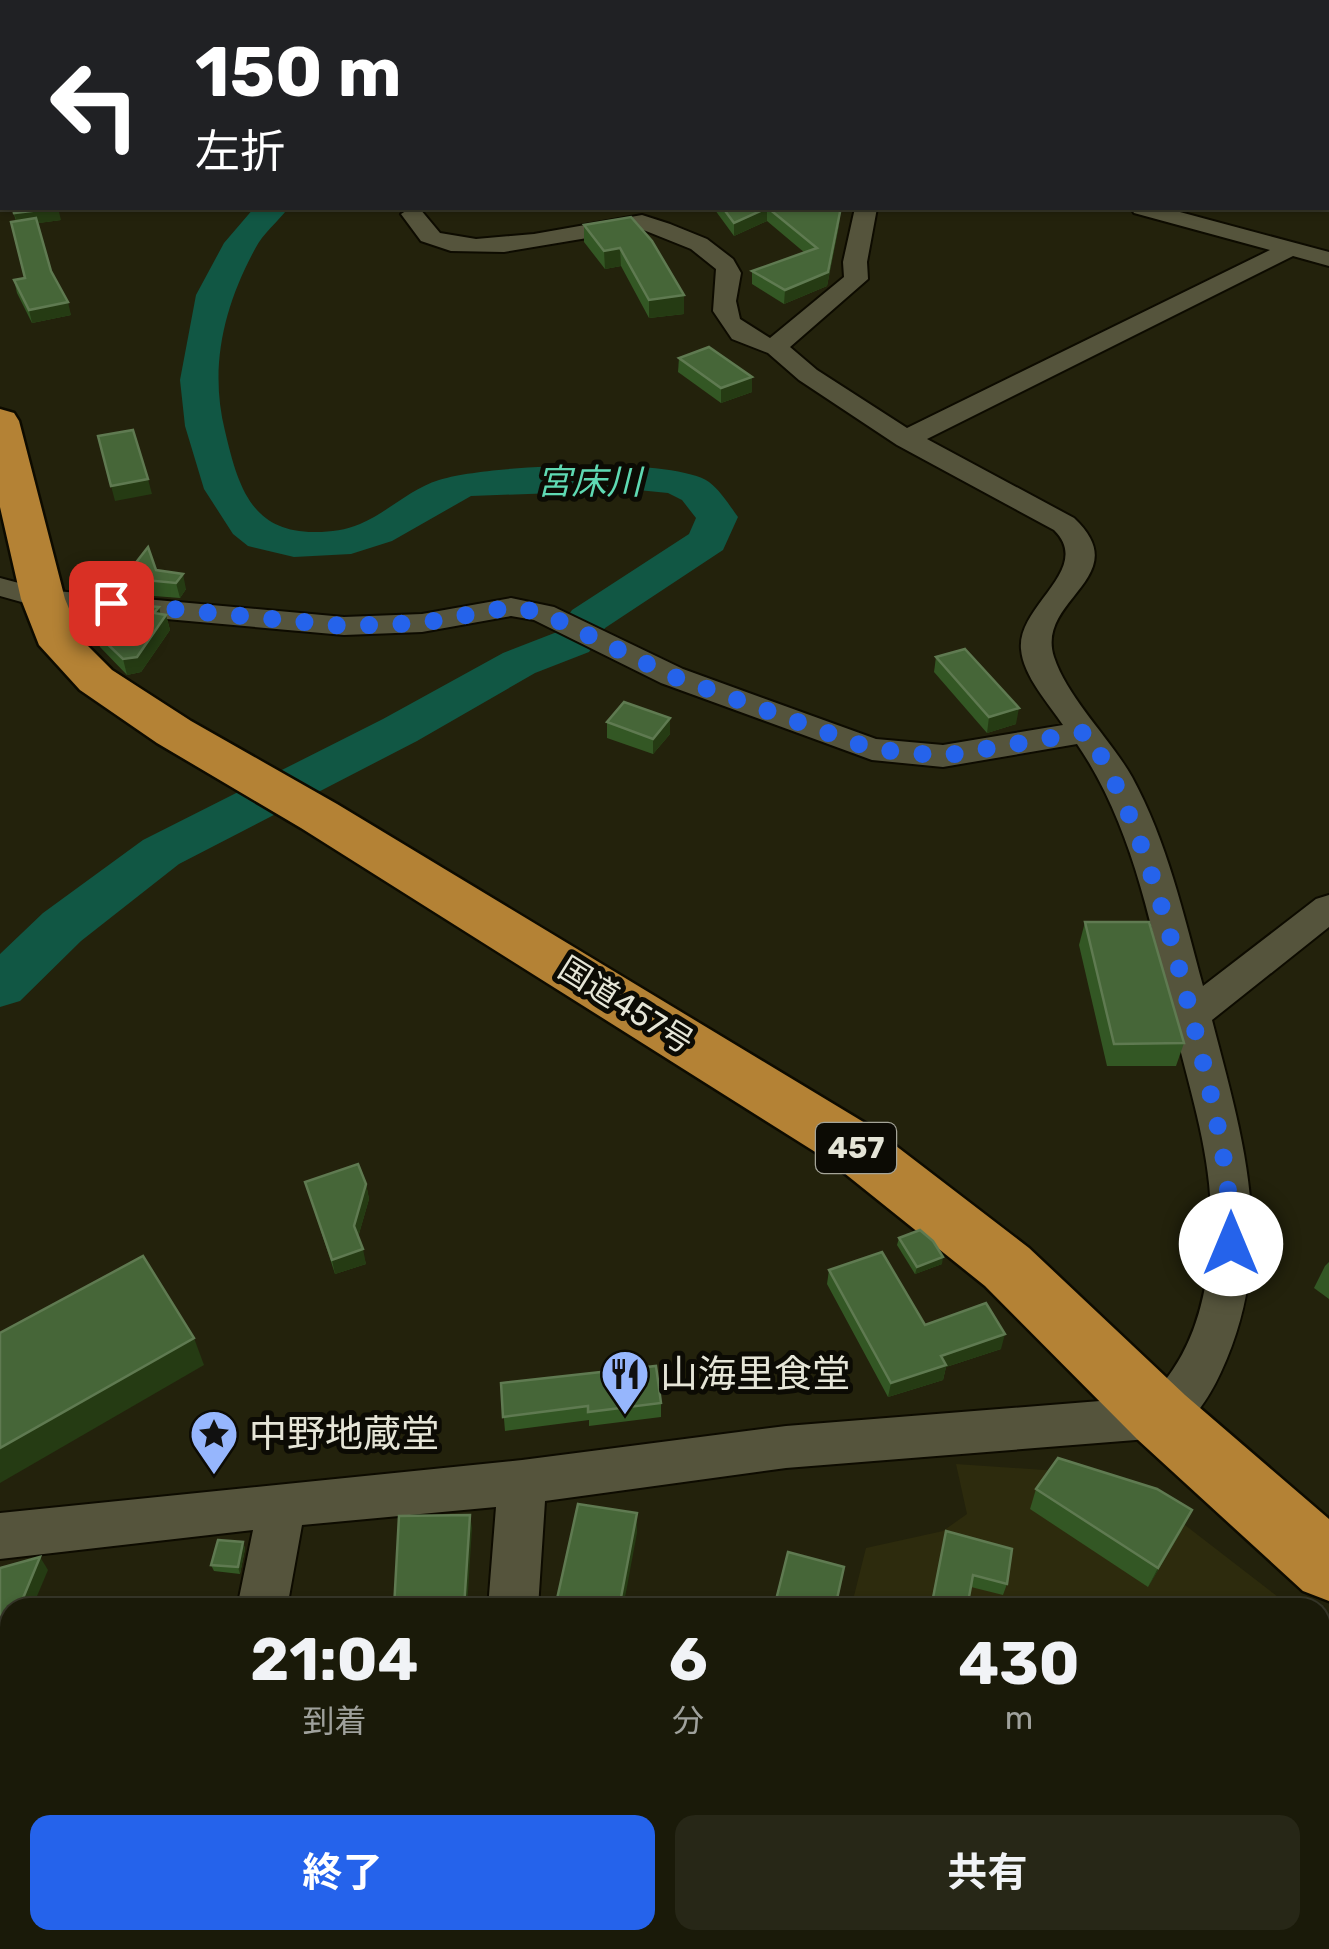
<!DOCTYPE html>
<html lang="ja">
<head>
<meta charset="utf-8">
<style>
	:root { --surface:#1a1a09; --page:#272717; --text:#f1f3f6; --muted:#9fa19c; --line:#38382a; --accent:#2563eb }
	body { margin:0; font-family:Rubik,"Noto Sans JP",sans-serif; background:var(--page); color:var(--text); height:100vh; display:flex; flex-direction:column; font-size:38px; white-space:nowrap }
	* { box-sizing:border-box; margin:0 }
	p { font-size:32px; color:var(--muted) }
	.icon { flex:none; width:55px; height:55px; fill:none; stroke:currentColor; stroke-width:2; stroke-linecap:round; stroke-linejoin:round }
	.map { position:relative; flex:1; overflow:hidden }
	.side { position:absolute; left:0px; top:1598px; width:1330px; height:352px; display:flex; flex-direction:column; background:var(--surface); border-radius:30px 30px 0 0; box-shadow:0 2px 8px #0004,0 0 0 2px var(--line) }
	.side>* { flex:none }
	.hud { position:absolute; left:0px; top:0px; width:1330px; height:210px; box-shadow:0 2px 8px #0004,0 0 0 2px var(--line); background:#202124; color:#fff; overflow:hidden }
	.pin { position:absolute; display:grid; place-items:center; width:85px; height:85px; color:#fff; margin:-42px; border-radius:20px; box-shadow:0 5px 15px #0006 }
	.me { position:absolute; width:110px; margin:-55px; rotate:0deg; stroke-linejoin:round; filter:drop-shadow(0 0 8px #0008) }
	.turn { display:flex; align-items:center; gap:35px; height:210px; padding:0 30px; font-size:45px }
	.turn .icon { width:130px; height:130px; stroke-width:2.5 }
	.turn b { display:block; font-size:70px; line-height:85px }
	.eta { display:flex; justify-content:space-evenly; align-items:center; height:170px; text-align:center }
	.eta b { font-size:60px; font-weight:700; line-height:70px }
	.action { display:flex; gap:20px; margin-top:auto; padding:20px 30px }
	.action a { flex:1; height:115px; border-radius:20px; background:var(--accent); color:#fff; font-size:40px; font-weight:700; line-height:115px; text-align:center }
	.action a+a { background:var(--page); color:var(--text) }
	.map>svg:first-child { display:block }
	.built { fill:#2d2b0d }
	.lines { fill:none; stroke-linecap:round; stroke-linejoin:round }
	.river { fill:#115744; fill-rule:evenodd }
	.minor-casing { stroke:#0d0b00; stroke-width:4 }
	.highway-casing { stroke:#0d0b00; stroke-width:5 }
	.minor { fill:#55543c; fill-rule:evenodd }
	.highway { fill:#b48235; fill-rule:evenodd }
	.wall { fill:#335724 }
	.shaded-wall { fill:#253b13 }
	.building { fill:#466638; stroke:#5f7a51; stroke-width:2.5 }
	.route { stroke:#2563eb; stroke-width:18; stroke-dasharray:0 32.4 }
	.labels { text-anchor:middle; stroke-width:10; stroke-linejoin:round; paint-order:stroke }
	.shield { fill:#0c0b04; stroke:#a4a498; stroke-width:2.5 }
	.shield-label { font-size:30px; font-weight:bold; fill:#e5e5d7 }
	.street-label { font-size:32px; fill:#e5e5d7; stroke:#0c0b04 }
	.water-label { font-size:35px; font-style:italic; fill:#5fd9b3; stroke:#0c0b04 }
	.near-poi-label { font-size:38px; fill:#e5e5d7; stroke:#0c0b04; text-anchor:start }
</style>
</head>
<body>
<div class="map">
<svg width="1329" height="1949" viewBox="0 0 1329 1949">
	<rect width="100%" height="100%" fill="#23220c"/>
	<!-- built -->
	<polygon class="built" points="956,1464 1058,1471 1150,1498 1291,1607 851,1608 866,1548 943,1531 967,1514"/>
	<g class="lines">
		<!-- river -->
		<g class="river">
			<polygon points="189,0 219,0 220,2 190,2"/>
			<path d="M254,208H288C278,222 263,233 255,249C224,306 209,367 225,431C238,486 251,533 316,532C331,532 346,530 360,524C388,512 410,489 439,480C483,465 673,456 709,482C720,490 730,506 738,517L723,550L605,628L589,652L535,673L417,741L179,864L81,941L20,1001L0,1007V954L43,913L143,840L383,719L503,653L557,632L572,610L689,534L696,518L682,500L668,493L638,490L471,496L392,541L351,554L294,557L248,546L233,534L204,489L185,426L180,380L196,295L224,243Z"/>
		</g>
		<!-- minor casing -->
		<g class="minor-casing">
			<g id="minor">
				<polygon points="818,0 842,0 843,2 820,2"/>
				<path d="M411,208L420,209L440,233L476,239L534,234L642,215L670,224L707,239L733,259L741,273L736,301L740,319L770,338L844,277L843,262L855,208H877L867,262L868,279L790,347L817,370L907,428L1270,250L1134,213L1131,208H1165L1329,252V266L1293,256L927,439L1074,518C1137,577 1035,599 1054,657C1068,699 1110,738 1132,777C1167,841 1184,916 1203,986L1316,899L1329,895V927L1212,1020C1244,1143 1278,1249 1221,1372C1208,1400 1191,1427 1161,1438L786,1468L545,1501L538,1608H488L496,1507L302,1525L287,1608H237L253,1530L0,1559V1513L522,1460L786,1426L1150,1397C1197,1352 1210,1286 1211,1223C1212,1160 1192,1097 1177,1037C1154,939 1135,828 1077,744L943,767L872,760L661,683L534,620L511,616L422,632L344,635L43,608L0,596V578L45,590L344,617L422,614L511,598L554,607L683,669L876,739L943,745L1063,725C1049,704 1023,676 1021,649C1017,605 1094,569 1054,530L897,445L799,380L768,353L732,339L713,311L716,269L691,249L641,229L504,252L451,251L421,241L401,214Z"/>
			</g>
		</g>
		<!-- highway casing -->
		<g class="highway-casing">
			<polygon id="highway" points="0,409 14,413 19,421 65,599 82,640 112,670 191,721 337,804 870,1126 1029,1248 1185,1395 1329,1519 1329,1601 1303,1591 1137,1439 985,1286 828,1160 301,828 157,743 80,690 39,645 21,599 0,507"/>
		</g>
		<!-- minor -->
		<use href="#minor" class="minor"/>
		<!-- highway -->
		<use href="#highway" class="highway"/>
	</g>
	<!-- wall -->
	<g class="wall">
		<polygon points="858,0 997,0 996,2 863,2"/>
		<polygon points="12,208 61,220 38,223 51,271 71,315 32,323 17,293 14,280 25,278 16,221"/>
		<polygon points="715,208 838,208 840,212 839,225 827,286 784,304 752,284 752,271 805,253 767,221 734,236 715,210"/>
		<polygon points="584,225 652,241 684,295 684,314 649,318 621,266 605,269 584,242"/>
		<polygon points="679,358 752,377 752,392 721,403 678,372"/>
		<polygon points="156,570 186,589 180,598 128,594 124,578"/>
		<polygon points="159,607 160,614 166,615 170,630 141,672 127,675 100,647 95,632"/>
		<polygon points="936,657 1016,724 987,733 934,672"/>
		<polygon points="670,718 670,734 653,754 607,738 607,722"/>
		<polygon points="1085,922 1184,1043 1176,1066 1107,1066 1079,945"/>
		<polygon points="305,1182 366,1184 369,1199 358,1237 366,1264 335,1274"/>
		<polygon points="899,1238 942,1264 915,1274 897,1245"/>
		<polygon points="1329,1262 1329,1299 1314,1288 1325,1266"/>
		<polygon points="829,1270 925,1325 1001,1349 946,1367 943,1380 888,1397 827,1284"/>
		<polygon points="501,1383 661,1403 661,1417 589,1426 589,1420 505,1431"/>
		<polygon points="1036,1489 1182,1530 1148,1587 1030,1509"/>
		<polygon points="946,1531 1007,1584 1003,1595 971,1587 967,1608 930,1608"/>
		<polygon points="243,1542 245,1549 240,1574 214,1571 211,1565"/>
		<polygon points="1320,1756 1329,1758 1329,1860 1320,1858"/>
		<polygon points="1019,1940 1031,1940 1028,1946"/>
		<polygon points="1035,1940 1076,1940 1073,1949 1034,1949 1032,1948"/>
	</g>
	<!-- shaded-wall -->
	<g class="shaded-wall">
		<polygon points="58,208 61,220 18,226 14,213"/>
		<polygon points="767,208 767,221 734,236 734,223"/>
		<polygon points="840,212 839,225 827,286 784,304 785,290 828,272"/>
		<polygon points="620,248 621,266 605,269 604,251"/>
		<polygon points="684,295 684,314 649,318 649,300"/>
		<polygon points="68,302 71,315 32,323 29,310"/>
		<polygon points="752,377 752,392 721,403 721,388"/>
		<polygon points="148,479 152,494 115,501 111,486"/>
		<polygon points="183,574 186,589 180,598 176,583"/>
		<polygon points="159,607 162,621 166,615 170,630 141,672 127,675 123,659"/>
		<polygon points="1019,708 1016,724 987,733 989,717"/>
		<polygon points="670,718 670,734 653,754 653,739"/>
		<polygon points="366,1184 369,1199 357,1241 354,1226"/>
		<polygon points="363,1249 366,1264 335,1274 332,1260"/>
		<polygon points="943,1257 942,1264 915,1274 917,1267"/>
		<polygon points="1005,1334 1001,1349 946,1367 943,1380 888,1397 891,1383 941,1356"/>
		<polygon points="194,1338 204,1365 0,1483 0,1448"/>
		<polygon points="1192,1510 1182,1530 1148,1587 1158,1568"/>
		<polygon points="637,1513 637,1533 623,1608 619,1608"/>
		<polygon points="470,1515 472,1528 467,1608 464,1608"/>
		<polygon points="243,1542 245,1549 240,1574 238,1567"/>
		<polygon points="40,1557 48,1570 32,1608 19,1608"/>
		<polygon points="10,1628 10,1660 0,1683 0,1651"/>
		<polygon points="27,1940 58,1940 45,1949 14,1949"/>
	</g>
	<!-- building -->
	<g class="building">
		<polygon points="0,0 4,0 6,2 2,2 2,25 0,25"/>
		<polygon points="877,0 986,0 976,2 882,2"/>
		<polygon points="13,208 56,208 14,213"/>
		<polygon points="723,208 767,208 734,223"/>
		<polygon points="768,208 838,208 840,212 828,272 785,290 752,271 817,248"/>
		<polygon points="631,217 652,241 684,295 649,300 620,248 604,251 584,225"/>
		<polygon points="36,218 51,271 68,302 29,310 14,280 25,278 11,222"/>
		<polygon points="709,347 752,377 721,388 679,358"/>
		<polygon points="133,430 148,479 111,486 98,436"/>
		<polygon points="148,547 156,570 183,574 176,583 124,578"/>
		<polygon points="117,603 159,607 154,613 166,615 137,657 123,659 95,632"/>
		<polygon points="965,649 1019,708 989,717 936,657"/>
		<polygon points="624,702 670,718 653,739 607,722"/>
		<polygon points="1085,922 1149,922 1184,1043 1114,1044"/>
		<polygon points="358,1164 366,1184 354,1226 363,1249 332,1260 305,1182"/>
		<polygon points="920,1230 933,1241 943,1257 917,1267 899,1238"/>
		<polygon points="882,1252 925,1325 986,1303 1005,1334 941,1356 946,1365 891,1383 829,1270"/>
		<polygon points="143,1256 194,1338 0,1448 0,1333"/>
		<polygon points="656,1366 661,1403 588,1412 588,1406 503,1417 501,1383"/>
		<polygon points="1058,1458 1157,1489 1192,1510 1158,1568 1036,1489"/>
		<polygon points="578,1504 637,1513 619,1608 555,1608"/>
		<polygon points="470,1515 464,1608 394,1608 399,1516"/>
		<polygon points="946,1531 1012,1549 1007,1584 973,1575 967,1608 931,1608"/>
		<polygon points="218,1540 243,1542 238,1567 211,1565"/>
		<polygon points="788,1552 844,1567 835,1608 774,1608"/>
		<polygon points="40,1557 19,1608 10,1608 10,1628 0,1651 0,1568"/>
		<polygon points="1320,1756 1329,1758 1329,1846 1328,1841 1320,1839"/>
		<polygon points="10,1873 10,1940 27,1940 14,1949 0,1949 0,1880"/>
		<polygon points="1040,1940 1076,1940 1073,1949 1056,1949"/>
	</g>
	<g class="lines">
		<!-- route -->
		<path class="route" d="M111,603L344,626L422,623L511,607L543,613L672,676L872,749L943,756L1087,732C1142,821 1168,925 1194,1026C1212,1099 1231,1168 1231,1244"/>
	</g>
	<!-- icons -->
	<defs>
		<g id="restaurant-pin" transform="scale(2.5)"><path d="M0 17L-7.5 6A9.5 9.5 0 1 1 7.5 6Z" fill="#96b6fd" stroke="#0c0b04"/><path d="M-5-6h1v4h1v-4h1v4h1v-4h1v5L-1.5 .5V6h-2V.5L-5-1ZM5-6V6H3V1.5H1.5Q1.5-4 5-6Z" fill="#111"/></g>
		<g id="sight-pin" transform="scale(2.5)"><path d="M0 17L-7.5 6A9.5 9.5 0 1 1 7.5 6Z" fill="#96b6fd" stroke="#0c0b04"/><path d="M0-6L1.8-2.2L6-1.7L2.9 1.2L3.7 5.4L0 3.3L-3.7 5.4L-2.9 1.2L-6-1.7L-1.8-2.2Z" fill="#111"/></g>
	</defs>
	<g fill-rule="evenodd">
		<use href="#restaurant-pin" x="625" y="1374"/>
		<use href="#sight-pin" x="214" y="1434"/>
	</g>
	<g class="labels">
		<!-- shield labels -->
		<rect class="shield" x="816" y="1123" width="80" height="50" rx="8"/>
		<g class="shield-label">
			<text x="856" y="1158">457</text>
		</g>
		<!-- street labels -->
		<g class="street-label">
			<text transform="translate(626 1005) rotate(32)" y="11">国道457号</text>
		</g>
		<!-- water labels -->
		<g class="water-label">
			<text x="589" y="494">宮床川</text>
		</g>
		<!-- near-poi labels -->
		<g class="near-poi-label">
			<text x="660" y="1387">山海里食堂</text>
			<text x="249" y="1447">中野地蔵堂</text>
		</g>
	</g>
</svg>
<div class="pin" style="left:111px;top:603px;background:#d93025"><svg class="icon" aria-label="arrive" viewBox="0 0 24 24"><path d="M6 21V4h12l-3 4 3 4H6"/></svg></div>
<svg class="me" style="left:1231px;top:1244px" viewBox="-20 -20 40 40"><circle r="19" fill="#fff"/><path d="M0-13L10 11 0 6-10 11z" fill="#2563eb"/></svg>
<div class="hud">
<div class="turn"><svg class="icon" aria-label="left" viewBox="0 0 24 24"><path d="M17 20v-9H6M10 6l-5 5 5 5"/></svg><div><b>150 m</b>左折</div></div>
</div>
<section class="side">
<div class="eta">
<div><b>21:04</b><p>到着</p></div>
<div><b>6</b><p>分</p></div>
<div><b>430</b><p>m</p></div>
</div>
<div class="action"><a>終了</a><a>共有</a></div>
</section>
</div>
</body>
</html>
